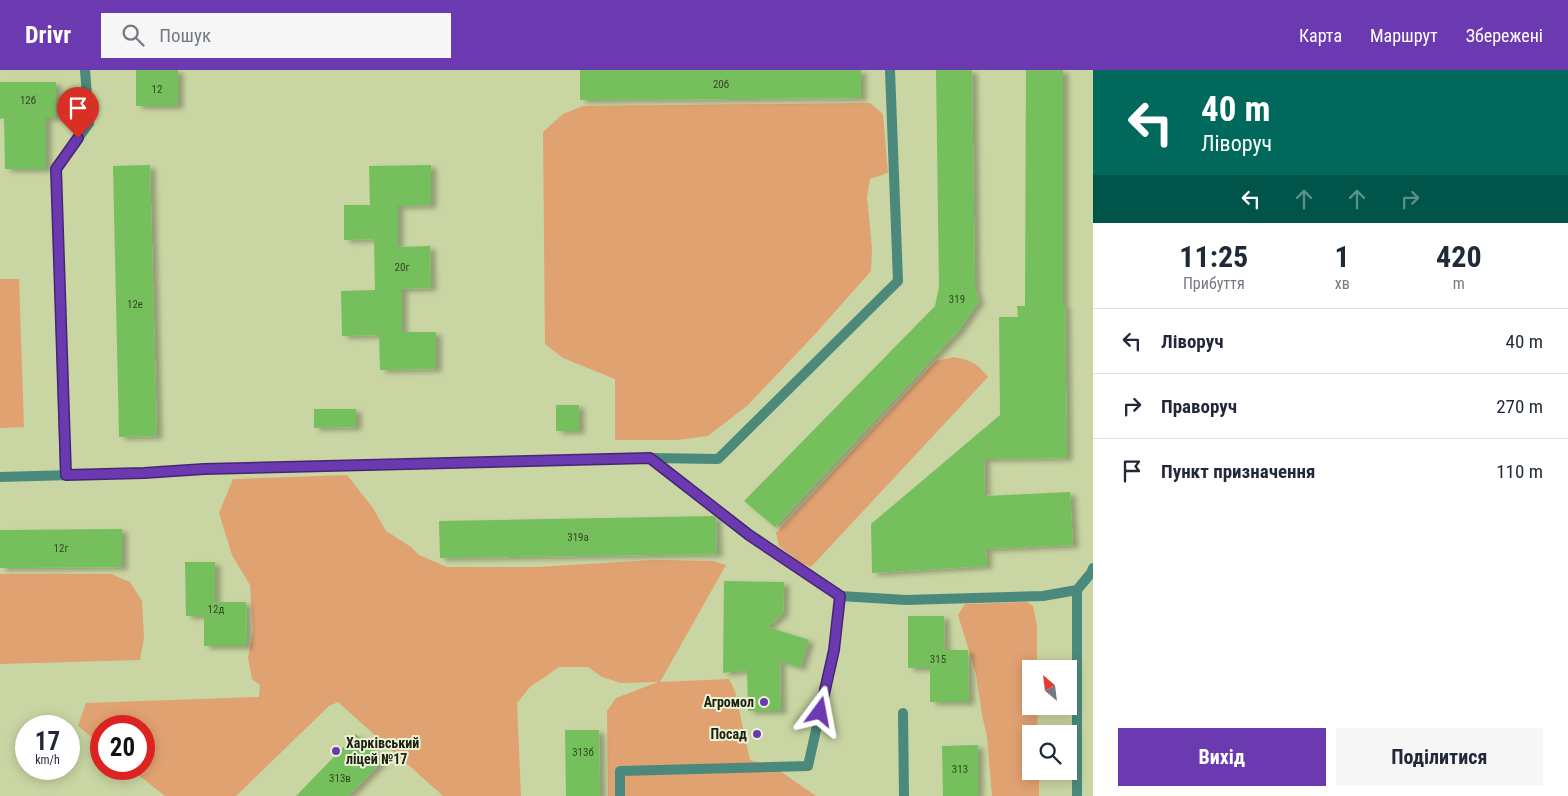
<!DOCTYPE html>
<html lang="uk">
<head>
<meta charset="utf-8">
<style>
	:root { --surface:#fff; --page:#f6f6f7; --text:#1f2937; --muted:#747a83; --line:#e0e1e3; --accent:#6b3ab1 }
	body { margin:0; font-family:"Roboto Condensed",sans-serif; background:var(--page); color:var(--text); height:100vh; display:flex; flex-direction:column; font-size:19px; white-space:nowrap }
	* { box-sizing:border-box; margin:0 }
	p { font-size:16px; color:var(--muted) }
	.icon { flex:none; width:28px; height:28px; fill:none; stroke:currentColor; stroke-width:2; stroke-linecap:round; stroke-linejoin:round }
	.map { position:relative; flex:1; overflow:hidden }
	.side { display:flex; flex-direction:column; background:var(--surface); width:475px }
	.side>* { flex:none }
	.guide { background:#00695c; color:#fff; overflow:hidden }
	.needle { width:32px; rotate:332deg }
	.buttons { position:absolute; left:1022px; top:590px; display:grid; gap:10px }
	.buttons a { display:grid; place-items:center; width:55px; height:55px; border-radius:0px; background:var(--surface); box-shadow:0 2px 12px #0003; font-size:25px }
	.speed { position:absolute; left:15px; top:645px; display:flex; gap:10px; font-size:25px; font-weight:700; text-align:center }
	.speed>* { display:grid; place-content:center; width:65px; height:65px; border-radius:50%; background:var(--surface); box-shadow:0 2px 12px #0003; line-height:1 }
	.speed small { font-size:12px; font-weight:400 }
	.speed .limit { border:8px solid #d22; background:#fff; color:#111 }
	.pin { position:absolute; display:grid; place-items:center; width:42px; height:42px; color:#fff; margin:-51px -21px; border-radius:50% 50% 50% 0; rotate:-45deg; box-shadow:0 0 5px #0007 }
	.pin .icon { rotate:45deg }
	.me { position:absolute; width:55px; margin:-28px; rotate:13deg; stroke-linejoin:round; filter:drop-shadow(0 0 4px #0008) }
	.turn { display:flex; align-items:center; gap:18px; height:105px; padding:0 25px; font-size:22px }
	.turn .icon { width:65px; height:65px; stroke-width:2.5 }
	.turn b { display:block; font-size:35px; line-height:42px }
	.lanes { display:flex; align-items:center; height:48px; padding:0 25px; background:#0003; justify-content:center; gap:25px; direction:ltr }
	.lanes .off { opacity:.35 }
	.eta { display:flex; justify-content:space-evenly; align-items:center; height:85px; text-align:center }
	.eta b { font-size:30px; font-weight:700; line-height:35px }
	.cta { display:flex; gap:10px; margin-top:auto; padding:10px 25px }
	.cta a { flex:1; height:58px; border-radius:0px; background:var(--accent); color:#fff; font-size:20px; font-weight:700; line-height:58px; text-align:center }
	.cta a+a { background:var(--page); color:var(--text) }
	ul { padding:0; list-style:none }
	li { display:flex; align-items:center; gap:15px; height:65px; padding:0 25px; border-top:1px solid var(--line) }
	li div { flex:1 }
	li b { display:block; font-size:19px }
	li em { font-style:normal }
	header { display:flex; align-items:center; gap:30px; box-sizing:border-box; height:70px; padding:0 25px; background:var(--accent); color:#fff }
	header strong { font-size:24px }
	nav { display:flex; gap:28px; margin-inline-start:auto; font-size:18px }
	.search { width:350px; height:45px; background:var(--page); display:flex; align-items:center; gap:12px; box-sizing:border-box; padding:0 18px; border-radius:0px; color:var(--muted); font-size:19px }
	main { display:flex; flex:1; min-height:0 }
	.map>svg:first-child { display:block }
	.green { fill:#e1a272 }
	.building { fill:#76bf5d; filter:url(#shadow) }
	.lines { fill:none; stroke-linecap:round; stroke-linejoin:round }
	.lane { stroke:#4b897c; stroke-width:10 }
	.route-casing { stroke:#462673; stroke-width:12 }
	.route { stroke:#6b3ab1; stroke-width:9 }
	.poi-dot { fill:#6b3ab1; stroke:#ecf2d8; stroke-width:2 }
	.labels { text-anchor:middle; stroke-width:4; stroke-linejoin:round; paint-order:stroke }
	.number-label { font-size:11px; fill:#324820 }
	.poi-label { font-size:14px; font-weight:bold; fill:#1c200c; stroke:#ecf2d8; text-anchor:end }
</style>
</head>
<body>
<header>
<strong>Drivr</strong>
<div class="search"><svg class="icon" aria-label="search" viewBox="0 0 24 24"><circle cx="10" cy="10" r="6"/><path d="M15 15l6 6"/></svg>Пошук</div>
<nav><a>Карта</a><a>Маршрут</a><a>Збережені</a></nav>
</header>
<main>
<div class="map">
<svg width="1093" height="726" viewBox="0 0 1093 726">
	<defs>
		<filter id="shadow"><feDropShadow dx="5.5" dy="3" stdDeviation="2.5" flood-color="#0004"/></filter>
	</defs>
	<rect width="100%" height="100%" fill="#c9d5a2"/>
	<!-- green -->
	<g class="green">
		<polygon points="870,33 883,44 888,103 870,109 867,127 872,178 871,201 817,262 748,335 708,366 677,370 615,370 615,309 563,288 545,274 543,62 563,44 583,36"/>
		<polygon points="0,209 19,209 24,357 0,358"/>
		<path d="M954,287C973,291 975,292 988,307L811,497L801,493L779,476L776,463L936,291Z"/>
		<polygon points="347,405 373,438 386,461 411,477 419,485 447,497 536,497 654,490 713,491 726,495 660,612 729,609 735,621 750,690 774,697 816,726 608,726 607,641 616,628 658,612 621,613 602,607 588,597 559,597 530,617 517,633 521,726 443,726 338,632 329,636 236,726 165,726 131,699 144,699 144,656 101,656 101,675 78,656 86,633 259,627 260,615 252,609 248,588 253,561 250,515 232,485 219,443 233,409"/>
		<polygon points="0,504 111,504 130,512 142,531 144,568 140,590 0,594"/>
		<polygon points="1027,532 1033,536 1037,557 1037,599 1031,599 1031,636 1038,636 1037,664 1031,664 1031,701 1039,701 1039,726 992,726 987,667 982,645 976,604 958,545 965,534"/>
	</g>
	<!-- building -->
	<g class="building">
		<rect x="136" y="0" width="42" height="36"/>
		<polygon points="580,0 861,0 861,28 580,30"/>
		<polygon points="936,0 972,0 975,217 979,231 959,260 775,457 744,431 935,236 939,217"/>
		<polygon points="1026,0 1063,0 1063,235 1065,235 1067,388 984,389 985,426 1070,422 1073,475 986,479 987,496 872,503 871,454 1000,345 999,247 1018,247 1017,236 1025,236"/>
		<polygon points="0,12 56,12 56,48 46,48 46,99 5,99 4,48 0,49"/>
		<polygon points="150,95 157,366 119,367 113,96"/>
		<polygon points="431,95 431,135 398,136 398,177 430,176 431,218 402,219 402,262 436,262 436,299 380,300 379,265 342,266 341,221 375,220 374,169 344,170 344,135 370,135 369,96"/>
		<rect x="556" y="335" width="23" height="26"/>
		<polygon points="314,339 356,339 356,357 314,358"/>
		<polygon points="714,446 716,448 717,484 440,488 439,451"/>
		<polygon points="122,459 122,497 0,498 0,460"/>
		<polygon points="185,492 215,492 215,532 246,532 247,576 204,576 204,546 186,546"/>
		<polygon points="724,511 784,512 783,543 768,557 809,570 800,598 780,591 781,641 748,641 747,600 723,603"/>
		<polygon points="908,546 944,546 945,580 968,580 969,632 930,632 930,598 908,598"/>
		<polygon points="565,660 599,660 600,726 566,726"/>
		<polygon points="356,664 383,690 348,726 296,726"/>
		<polygon points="978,675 978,726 943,726 942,676"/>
	</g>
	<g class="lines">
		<!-- lane -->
		<g class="lane">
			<polyline points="650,388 718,389 898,211 890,0"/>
			<polyline points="65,405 56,99 89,53 85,0"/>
			<polyline points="0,407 144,403 204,399 650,388 749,465 840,526 906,530 1043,526 1077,520 1091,503 1093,498"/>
			<polyline points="1077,520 1077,726"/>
			<polyline points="903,643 904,726"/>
			<polyline points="620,726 620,701 808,696 834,580 840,526"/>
		</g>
	</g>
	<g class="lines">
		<!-- route casing -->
		<g class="route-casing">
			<polyline id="route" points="78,68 56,99 66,405 144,403 204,399 650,388 749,465 840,526 834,580 820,642"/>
		</g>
		<!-- route -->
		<use href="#route" class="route"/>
	</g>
	<!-- markers -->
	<g class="poi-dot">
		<circle cx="764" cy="632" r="5"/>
		<circle cx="757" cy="664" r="5"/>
		<circle cx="336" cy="681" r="5"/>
	</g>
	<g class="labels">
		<!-- number labels -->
		<g class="number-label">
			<text x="721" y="18">20б</text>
			<text x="157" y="23">12</text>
			<text x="28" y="34">12б</text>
			<text x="402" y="201">20г</text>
			<text x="957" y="233">319</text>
			<text x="135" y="238">12е</text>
			<text x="578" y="471">319а</text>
			<text x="61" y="482">12г</text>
			<text x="216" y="543">12д</text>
			<text x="938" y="593">315</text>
			<text x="583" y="686">313б</text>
			<text x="960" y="703">313</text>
			<text x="340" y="712">313в</text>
		</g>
		<!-- poi labels -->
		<g class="poi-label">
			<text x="754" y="637">Агромол</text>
			<text x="747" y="669">Посад</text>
			<text x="346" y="678" text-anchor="start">Харківський<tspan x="346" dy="16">ліцей №17</tspan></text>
		</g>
	</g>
</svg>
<div class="buttons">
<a><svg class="needle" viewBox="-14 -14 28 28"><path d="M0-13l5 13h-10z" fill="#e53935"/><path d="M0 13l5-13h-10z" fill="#747a83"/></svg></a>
<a><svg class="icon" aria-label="search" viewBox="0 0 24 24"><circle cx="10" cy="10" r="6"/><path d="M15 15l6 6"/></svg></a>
</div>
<div class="speed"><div>17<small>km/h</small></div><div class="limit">20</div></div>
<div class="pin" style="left:78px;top:68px;background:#d93025"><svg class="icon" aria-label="arrive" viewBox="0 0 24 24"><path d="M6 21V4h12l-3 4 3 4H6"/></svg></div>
<svg class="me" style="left:820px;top:642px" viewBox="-20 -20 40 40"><path d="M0-17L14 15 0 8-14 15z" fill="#6b3ab1" stroke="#fff" stroke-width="4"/></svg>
</div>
<section class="side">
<div class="guide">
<div class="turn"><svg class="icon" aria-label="left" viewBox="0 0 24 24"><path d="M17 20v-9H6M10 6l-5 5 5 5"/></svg><div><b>40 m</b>Ліворуч</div></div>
<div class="lanes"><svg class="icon" aria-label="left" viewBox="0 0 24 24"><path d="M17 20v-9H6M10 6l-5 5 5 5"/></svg><svg class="icon off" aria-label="ahead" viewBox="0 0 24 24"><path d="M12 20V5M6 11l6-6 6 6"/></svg><svg class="icon off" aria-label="ahead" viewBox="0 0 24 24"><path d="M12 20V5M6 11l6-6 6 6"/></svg><svg class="icon off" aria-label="right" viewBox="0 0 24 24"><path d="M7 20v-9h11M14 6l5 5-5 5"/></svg></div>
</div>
<div class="eta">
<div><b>11:25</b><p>Прибуття</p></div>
<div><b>1</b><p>хв</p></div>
<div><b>420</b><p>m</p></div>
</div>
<ul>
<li><svg class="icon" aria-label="left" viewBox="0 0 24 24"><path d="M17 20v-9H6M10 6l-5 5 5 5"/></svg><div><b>Ліворуч</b></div><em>40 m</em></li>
<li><svg class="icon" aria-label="right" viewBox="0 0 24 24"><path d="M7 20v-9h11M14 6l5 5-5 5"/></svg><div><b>Праворуч</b></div><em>270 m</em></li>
<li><svg class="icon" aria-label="arrive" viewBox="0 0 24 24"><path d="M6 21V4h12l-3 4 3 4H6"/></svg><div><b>Пункт призначення</b></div><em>110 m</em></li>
</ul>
<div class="cta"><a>Вихід</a><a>Поділитися</a></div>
</section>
</main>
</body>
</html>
